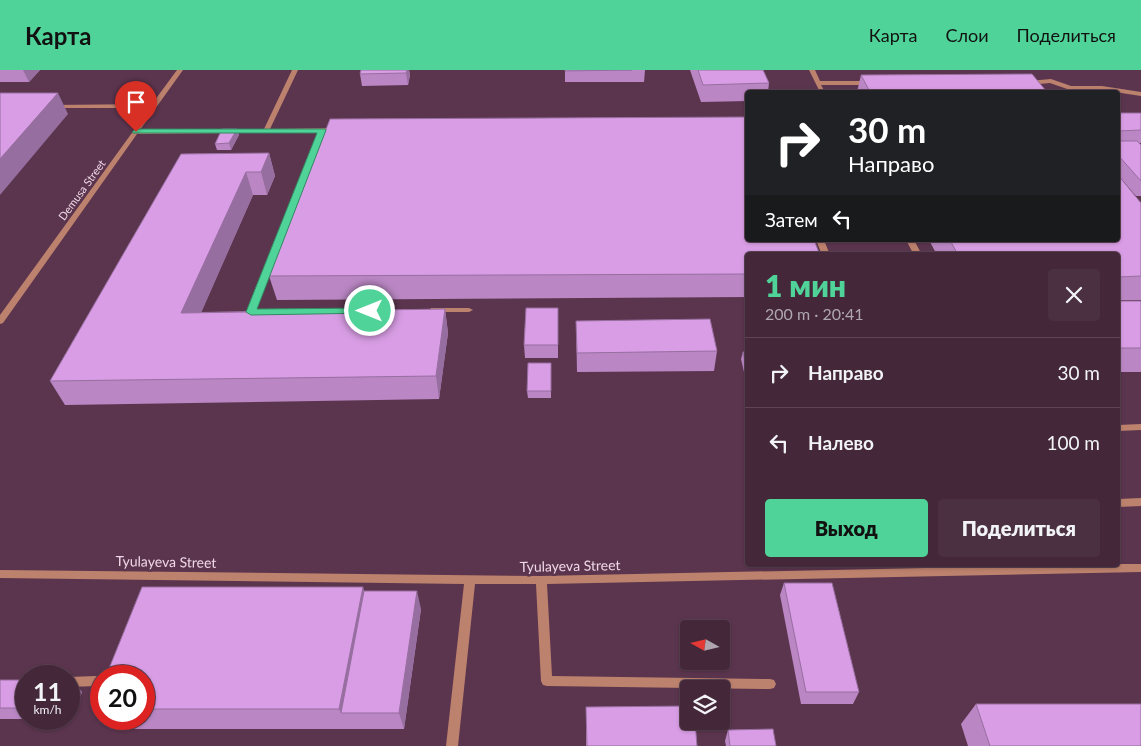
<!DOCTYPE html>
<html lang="ru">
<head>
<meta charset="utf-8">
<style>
	:root { --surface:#44283a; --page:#4b3042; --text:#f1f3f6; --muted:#afa6af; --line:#5c4454; --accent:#50d398 }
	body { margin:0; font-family:Lato,sans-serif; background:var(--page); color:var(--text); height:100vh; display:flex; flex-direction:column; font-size:19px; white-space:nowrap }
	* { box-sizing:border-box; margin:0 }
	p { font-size:16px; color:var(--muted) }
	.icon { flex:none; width:28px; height:28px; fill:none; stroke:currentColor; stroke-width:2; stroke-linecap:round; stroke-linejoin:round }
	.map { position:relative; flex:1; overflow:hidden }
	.drawer { position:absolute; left:745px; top:182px; width:375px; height:315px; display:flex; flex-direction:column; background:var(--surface); border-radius:5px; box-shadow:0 1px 4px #0004,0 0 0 1px var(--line) }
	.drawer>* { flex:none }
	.hud { position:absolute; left:745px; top:20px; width:375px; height:152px; border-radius:5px; box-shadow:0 1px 4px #0004,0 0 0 1px var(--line); background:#202124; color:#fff; overflow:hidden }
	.needle { width:32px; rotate:278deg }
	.fabs { position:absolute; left:680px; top:550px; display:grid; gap:10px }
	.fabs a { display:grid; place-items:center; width:50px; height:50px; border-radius:5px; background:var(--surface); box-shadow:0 1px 4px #0004,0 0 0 1px var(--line); font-size:25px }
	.speed { position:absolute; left:15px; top:595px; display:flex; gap:10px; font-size:25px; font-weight:700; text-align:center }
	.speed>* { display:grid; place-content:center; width:65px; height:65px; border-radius:50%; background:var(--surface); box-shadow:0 1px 4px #0004,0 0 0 1px var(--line); line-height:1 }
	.speed small { font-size:12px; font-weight:400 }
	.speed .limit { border:8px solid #d22; background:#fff; color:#111 }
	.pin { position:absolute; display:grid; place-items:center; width:42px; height:42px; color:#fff; margin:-51px -21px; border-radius:50% 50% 50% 0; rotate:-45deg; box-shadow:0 0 5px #0007 }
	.pin .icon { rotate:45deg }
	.me { position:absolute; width:55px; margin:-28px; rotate:270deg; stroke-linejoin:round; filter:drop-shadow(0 0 4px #0008) }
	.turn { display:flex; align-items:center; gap:18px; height:105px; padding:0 20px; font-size:22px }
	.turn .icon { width:65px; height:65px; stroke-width:2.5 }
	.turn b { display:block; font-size:35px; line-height:42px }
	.then { display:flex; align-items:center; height:48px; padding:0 20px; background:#0003; gap:10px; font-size:19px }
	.round { display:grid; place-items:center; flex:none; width:52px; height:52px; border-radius:5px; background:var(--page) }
	.summary { display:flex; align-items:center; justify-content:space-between; height:85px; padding:0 20px }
	h1 { font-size:30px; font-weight:800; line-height:38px; color:var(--accent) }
	.primary-button { display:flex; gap:10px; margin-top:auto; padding:10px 20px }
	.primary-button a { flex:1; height:58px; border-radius:5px; background:var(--accent); color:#111; font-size:20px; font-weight:800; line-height:58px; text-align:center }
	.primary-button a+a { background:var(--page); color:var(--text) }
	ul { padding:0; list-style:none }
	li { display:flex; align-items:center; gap:15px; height:70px; padding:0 20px; border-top:1px solid var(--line) }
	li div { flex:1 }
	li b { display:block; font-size:19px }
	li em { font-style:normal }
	header { display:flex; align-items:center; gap:30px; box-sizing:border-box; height:70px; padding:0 25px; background:var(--accent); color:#111 }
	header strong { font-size:24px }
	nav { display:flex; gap:28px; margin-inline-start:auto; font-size:18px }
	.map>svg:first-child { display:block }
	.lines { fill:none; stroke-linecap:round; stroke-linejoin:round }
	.minor { fill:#bd826d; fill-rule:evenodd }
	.wall { fill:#ba87c4 }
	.shaded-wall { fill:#976ea0 }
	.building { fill:#d89de4; stroke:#976ea0 }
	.route { fill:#50d398; stroke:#348963 }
	.labels { text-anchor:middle; stroke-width:5; stroke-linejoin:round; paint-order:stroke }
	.far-street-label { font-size:11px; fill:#efd7e6; stroke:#5b354e }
	.street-label { font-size:14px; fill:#efd7e6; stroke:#5b354e }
</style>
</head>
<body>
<header>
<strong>Карта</strong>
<nav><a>Карта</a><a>Слои</a><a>Поделиться</a></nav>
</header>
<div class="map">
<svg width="1141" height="676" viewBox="0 0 1141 676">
	<rect width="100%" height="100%" fill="#5b354e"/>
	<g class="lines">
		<!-- minor -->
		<g class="minor">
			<polygon points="177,0 183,0 140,60 264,59 292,0 298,0 270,59 336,58 339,60 336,62 324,62 256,239 264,240 265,242 264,244 251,245 247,242 318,62 137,64 3,253 0,254 0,245 150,38 53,38 50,36 51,35 152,34"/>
			<polygon points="809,0 815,0 820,11 870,11 873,13 870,15 821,15 825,22 820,22"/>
			<polygon points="1051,9 1071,16 1102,16 1141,22 1141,26 1102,20 1070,20 1050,13 1028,15 1025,13 1028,11"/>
			<polygon points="816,170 824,170 830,185 822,185"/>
			<polygon points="906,170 914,170 922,185 914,185"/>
			<polygon points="431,238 469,238 473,240 469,242 434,242 430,240"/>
			<polygon points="1141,354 1141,360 1118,361 1118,355"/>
			<polygon points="1141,428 1141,436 1118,437 1118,429"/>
			<polygon points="1118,494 1141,494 1141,502 547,514 552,606 770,609 774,610 776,614 774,618 770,619 547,616 543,615 541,611 536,514 475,514 458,676 446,676 464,514 0,508 0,500 541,506"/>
			<polygon points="96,606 100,607 101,610 100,615 96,616 69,617 69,607"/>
		</g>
	</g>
	<!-- wall -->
	<g class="wall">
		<polygon points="0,0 40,0 29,12 0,12"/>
		<polygon points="361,0 409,0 410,5 408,15 362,16 360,4"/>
		<polygon points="565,0 645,0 644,12 565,12"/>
		<polygon points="690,0 763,0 769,13 768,22 748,22 748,31 701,32"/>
		<polygon points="861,5 1047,22 857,22"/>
		<polygon points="1118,43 1141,43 1141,73 1139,73 1141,75 1141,126 1136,126 1118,105"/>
		<polygon points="237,59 239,65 231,80 217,80 215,74"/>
		<polygon points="269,83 275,106 267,125 253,125 201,242 445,239 448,263 439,329 65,335 50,311 181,84"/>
		<polygon points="1141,133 1141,230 1118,230 1118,185 937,185 929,170 1118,170"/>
		<polygon points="748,185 748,227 277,230 269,206"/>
		<rect x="1118" y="231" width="23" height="71"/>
		<polygon points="558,238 558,288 525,288 524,275"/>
		<polygon points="576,251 717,281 714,301 577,302"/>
		<polygon points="743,282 748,282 748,311 746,311 741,289"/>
		<polygon points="551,293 551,328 528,328 527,321"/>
		<polygon points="784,513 859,622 853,634 801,634 780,525"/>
		<polygon points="364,521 421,539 404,659 111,659 102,649 144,649 144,606"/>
		<polygon points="0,610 26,610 26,649 69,649 69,610 72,610 82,622 71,649 0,649"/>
		<polygon points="101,619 101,648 93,639"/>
		<polygon points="976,634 1141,676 968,676 961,654"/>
		<polygon points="586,637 697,676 586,676"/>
		<polygon points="728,660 776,676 726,676 725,671"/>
	</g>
	<!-- shaded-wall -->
	<g class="shaded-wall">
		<polygon points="23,0 40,0 29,12"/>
		<polygon points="407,0 409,0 410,5 408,15 406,3"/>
		<polygon points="58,23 68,44 0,125 0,89"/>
		<polygon points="237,59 239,65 231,80 229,73"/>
		<polygon points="269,83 275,106 267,125 261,102"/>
		<polygon points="246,102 253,125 191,266 181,243"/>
		<polygon points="445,239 448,263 439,329 436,306"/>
		<polygon points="363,517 370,539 341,643 339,639"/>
		<polygon points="417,521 421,539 404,659 399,643"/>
		<polygon points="72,610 82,622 71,649 69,647 69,618"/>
	</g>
	<!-- building -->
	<g class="building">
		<polygon points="361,0 407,0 406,3 360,4"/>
		<polygon points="565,0 632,0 565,1"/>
		<polygon points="698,0 763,0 769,13 703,15"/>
		<polygon points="1032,4 1047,22 870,22 861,5"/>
		<polygon points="0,23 58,23 0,89"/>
		<polygon points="1118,43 1141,43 1141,60 1118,61"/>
		<polygon points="748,47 748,170 814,170 820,185 748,185 748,204 269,206 330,49"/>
		<polygon points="222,59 237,59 229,73 215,74"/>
		<polygon points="1118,71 1137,71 1141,75 1141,111 1118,85"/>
		<polygon points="269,83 261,102 246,102 181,243 445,239 436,306 50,311 181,84"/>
		<polygon points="1118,105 1141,133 1141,206 1118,207 1118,185 958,185 950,170 1118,170"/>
		<rect x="1118" y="231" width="23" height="47"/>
		<polygon points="526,238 558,238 558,275 524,275"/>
		<polygon points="710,249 717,281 577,283 576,251"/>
		<polygon points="743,282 748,282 748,304"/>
		<polygon points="528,293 551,293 551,321 527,321"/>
		<polygon points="784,513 832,513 859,622 806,622"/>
		<polygon points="142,517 363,517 339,639 144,639 144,606 106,606"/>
		<polygon points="364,521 417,521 399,643 341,643"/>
		<rect x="0" y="610" width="26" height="28"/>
		<polygon points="69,610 72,610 69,618"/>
		<polygon points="101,619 101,639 93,639"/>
		<polygon points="976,634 1141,634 1141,676 990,676"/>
		<polygon points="689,636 689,651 695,651 697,676 587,676 586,637"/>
		<polygon points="773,659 776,676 730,676 728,660"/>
	</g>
	<!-- route -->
	<polygon class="route" points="136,59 325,59 326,60 257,239 370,238 374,239 374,243 251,245 246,242 317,63 133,63 132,62"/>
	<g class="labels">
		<!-- far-street labels -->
		<g class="far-street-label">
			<text transform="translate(82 120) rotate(-54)" y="4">Demusa Street</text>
		</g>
		<!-- street labels -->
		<g class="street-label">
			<text transform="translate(166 492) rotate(1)" y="5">Tyulayeva Street</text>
			<text transform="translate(570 496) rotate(-1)" y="5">Tyulayeva Street</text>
		</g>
	</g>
</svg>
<div class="fabs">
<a><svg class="needle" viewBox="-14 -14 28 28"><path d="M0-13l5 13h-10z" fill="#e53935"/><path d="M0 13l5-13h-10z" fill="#afa6af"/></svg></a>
<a><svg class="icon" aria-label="layers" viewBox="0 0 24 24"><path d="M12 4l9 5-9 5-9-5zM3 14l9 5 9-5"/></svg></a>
</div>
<div class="speed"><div>11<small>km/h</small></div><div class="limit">20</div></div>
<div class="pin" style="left:136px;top:62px;background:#d93025"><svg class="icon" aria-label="arrive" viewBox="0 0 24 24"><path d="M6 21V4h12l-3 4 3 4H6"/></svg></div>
<svg class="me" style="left:370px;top:241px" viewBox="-20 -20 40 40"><circle r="17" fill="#50d398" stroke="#fff" stroke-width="3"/><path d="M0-11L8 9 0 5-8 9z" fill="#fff"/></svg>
<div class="hud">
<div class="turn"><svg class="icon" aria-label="right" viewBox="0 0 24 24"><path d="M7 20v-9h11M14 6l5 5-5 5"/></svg><div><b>30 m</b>Направо</div></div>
<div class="then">Затем<svg class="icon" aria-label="left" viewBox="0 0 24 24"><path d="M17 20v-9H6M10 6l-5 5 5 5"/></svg></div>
</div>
<section class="drawer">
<div class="summary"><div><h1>1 мин</h1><p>200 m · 20:41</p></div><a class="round"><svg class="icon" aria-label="close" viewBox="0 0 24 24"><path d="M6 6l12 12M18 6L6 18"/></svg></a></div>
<ul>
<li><svg class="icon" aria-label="right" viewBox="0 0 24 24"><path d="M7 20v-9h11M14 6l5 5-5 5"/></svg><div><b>Направо</b></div><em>30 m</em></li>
<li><svg class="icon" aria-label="left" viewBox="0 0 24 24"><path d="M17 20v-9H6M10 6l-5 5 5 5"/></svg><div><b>Налево</b></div><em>100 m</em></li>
</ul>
<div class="primary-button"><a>Выход</a><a>Поделиться</a></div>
</section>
</div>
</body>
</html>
